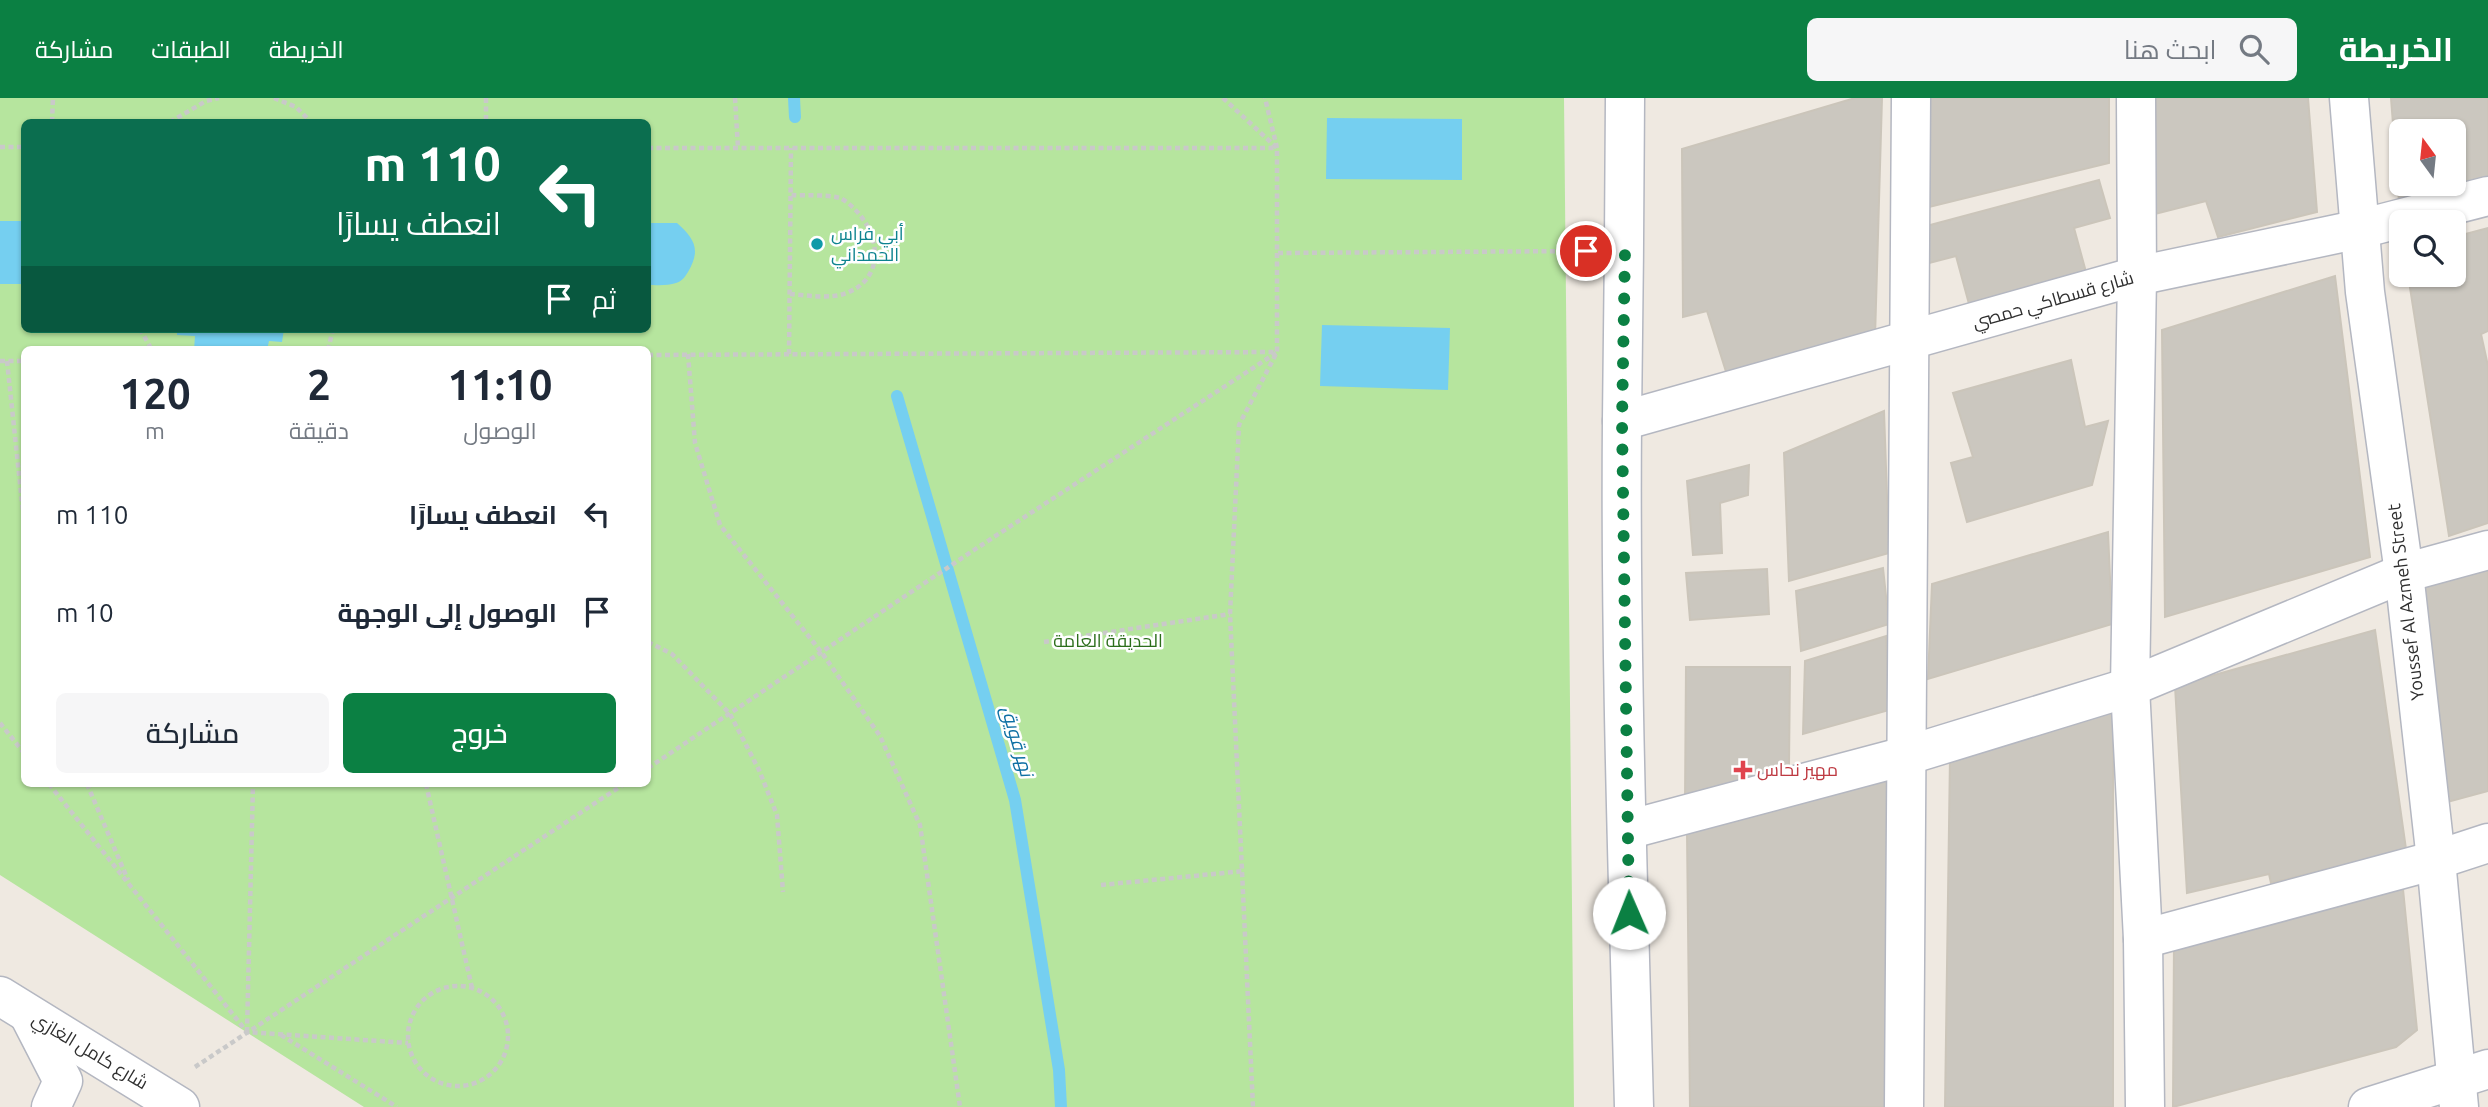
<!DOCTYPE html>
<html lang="ar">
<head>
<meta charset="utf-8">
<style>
	:root { --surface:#fff; --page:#f6f6f7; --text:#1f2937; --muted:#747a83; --accent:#0b8043 }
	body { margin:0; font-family:Ubuntu,Cairo,sans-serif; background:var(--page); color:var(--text); direction:rtl; height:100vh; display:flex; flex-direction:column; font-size:26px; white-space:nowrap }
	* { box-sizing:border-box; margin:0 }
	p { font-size:23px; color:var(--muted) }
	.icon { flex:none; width:38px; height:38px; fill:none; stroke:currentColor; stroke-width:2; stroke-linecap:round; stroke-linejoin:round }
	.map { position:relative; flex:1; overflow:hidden; direction:ltr }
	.details { position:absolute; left:21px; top:248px; width:630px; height:441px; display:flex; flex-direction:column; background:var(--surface); border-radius:10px; box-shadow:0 2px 5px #0004; direction:rtl }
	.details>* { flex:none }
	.top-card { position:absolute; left:21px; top:21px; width:630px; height:214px; border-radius:10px; box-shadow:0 2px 5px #0004; direction:rtl; background:#0b6e4f; color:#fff; overflow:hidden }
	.needle { width:46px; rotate:345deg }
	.fabs { position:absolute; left:2389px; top:21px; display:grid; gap:14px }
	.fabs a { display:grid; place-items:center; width:77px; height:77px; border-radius:10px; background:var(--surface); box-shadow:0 2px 5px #0004; font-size:35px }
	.pin { position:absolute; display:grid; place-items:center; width:60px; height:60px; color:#fff; margin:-30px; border:4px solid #fff; border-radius:50%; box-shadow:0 2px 7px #0007 }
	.me { position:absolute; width:77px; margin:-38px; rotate:359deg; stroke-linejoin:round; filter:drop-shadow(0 0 5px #0008) }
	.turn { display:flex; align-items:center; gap:24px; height:147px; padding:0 35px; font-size:32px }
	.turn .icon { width:91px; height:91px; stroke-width:2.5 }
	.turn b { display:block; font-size:49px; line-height:60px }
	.then { display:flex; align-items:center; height:66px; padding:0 35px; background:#0003; gap:14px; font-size:26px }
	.eta { display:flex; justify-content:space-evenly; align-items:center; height:119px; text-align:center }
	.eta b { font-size:42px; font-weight:600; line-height:49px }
	.primary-button { display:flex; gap:14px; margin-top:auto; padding:14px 35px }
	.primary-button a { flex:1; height:80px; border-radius:10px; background:var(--accent); color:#fff; font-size:28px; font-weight:600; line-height:80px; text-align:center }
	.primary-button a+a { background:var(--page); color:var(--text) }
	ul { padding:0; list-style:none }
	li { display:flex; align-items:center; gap:21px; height:98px; padding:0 35px }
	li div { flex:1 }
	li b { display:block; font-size:26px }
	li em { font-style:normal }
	header { display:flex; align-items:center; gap:42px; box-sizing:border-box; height:98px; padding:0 35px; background:var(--accent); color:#fff }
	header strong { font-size:33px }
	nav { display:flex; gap:38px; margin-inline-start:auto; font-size:24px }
	.search { width:490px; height:63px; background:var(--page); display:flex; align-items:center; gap:18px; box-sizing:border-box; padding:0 24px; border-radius:10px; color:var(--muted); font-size:26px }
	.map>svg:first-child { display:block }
	.green { fill:#b6e59e; fill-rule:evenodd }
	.water { fill:#75cff0 }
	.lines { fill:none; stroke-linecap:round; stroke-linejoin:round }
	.stream { stroke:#75cff0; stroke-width:12 }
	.building { fill:#cbc7bf; stroke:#cbc5ba; stroke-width:2; fill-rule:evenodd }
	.minor-casing { stroke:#b4b7c1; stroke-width:41 }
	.tertiary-casing { stroke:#b4b7c1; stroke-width:41 }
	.secondary-casing { stroke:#b4b7c1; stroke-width:41 }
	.path { stroke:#c9c9c9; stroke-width:4.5; stroke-dasharray:5 3.5; stroke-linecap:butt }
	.minor { stroke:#fff; stroke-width:38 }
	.tertiary { stroke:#fff; stroke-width:38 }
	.secondary { stroke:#fff; stroke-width:38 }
	.route { stroke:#0b8043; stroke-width:12; stroke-dasharray:0 21.6 }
	.culture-dot { fill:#0f9aa8; stroke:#fff; stroke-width:2.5 }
	.health-dot { fill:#e0444e; stroke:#fff; stroke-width:2.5 }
	.labels { text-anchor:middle; stroke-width:5; stroke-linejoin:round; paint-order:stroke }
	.culture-label { font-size:18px; fill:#0d838f; stroke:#fff; text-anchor:start }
	.street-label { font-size:18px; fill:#2e2e2e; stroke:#fff }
	.park-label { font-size:18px; fill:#2c6e1b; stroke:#fff }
	.health-label { font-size:18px; fill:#be3a42; stroke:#fff; text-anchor:start }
	.water-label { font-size:19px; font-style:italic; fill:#0d6fa3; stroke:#fff }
</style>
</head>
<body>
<header>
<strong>الخريطة</strong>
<div class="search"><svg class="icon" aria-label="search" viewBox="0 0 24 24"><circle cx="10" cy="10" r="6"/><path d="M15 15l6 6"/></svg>ابحث هنا</div>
<nav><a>الخريطة</a><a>الطبقات</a><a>مشاركة</a></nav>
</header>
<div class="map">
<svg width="2488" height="1009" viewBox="0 0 2488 1009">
	<rect width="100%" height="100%" fill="#efe9e1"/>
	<!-- green -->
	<path class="green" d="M0,0H1564L1574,1009H364L0,777ZM24,24H648V231H24ZM24,252H648V686H24Z"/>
	<!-- water -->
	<g class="water">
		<polygon points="1327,20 1462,21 1462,82 1326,81"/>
		<rect x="0" y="123" width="24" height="63"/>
		<path d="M648,125H677C695,141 701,152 688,174C685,179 682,183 676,185C668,188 656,187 648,187Z"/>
		<polygon points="1322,227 1450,230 1448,292 1320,288"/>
		<polygon points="177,231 284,231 282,244 269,243 267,252 194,252 195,238 177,237"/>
	</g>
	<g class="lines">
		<!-- stream -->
		<g class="stream">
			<polyline points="794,0 795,19"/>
			<polyline points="897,298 1015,702 1059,972 1061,1009"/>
		</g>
	</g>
	<!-- building -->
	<g class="building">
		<polygon points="1855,0 1882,0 1875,240 1728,280 1707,213 1683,219 1682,51"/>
		<polygon points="1928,0 2109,0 2109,65 1925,110"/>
		<polygon points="2156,0 2308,0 2317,114 2218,139 2206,103 2155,116"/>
		<path d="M2391,0H2488V80L2399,104ZM2401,33H2454V86H2401Z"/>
		<polygon points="2099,82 2110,120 2074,130 2089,185 1972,217 1956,158 1929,165 1919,130"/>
		<polygon points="2488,130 2488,233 2481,236 2488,268 2488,425 2449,438 2408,177 2454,177 2454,139"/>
		<polygon points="2335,178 2370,459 2165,519 2162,232"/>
		<polygon points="2071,262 2085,329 2108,323 2092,387 1967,424 1951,365 1973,359 1953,295"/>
		<polygon points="1884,313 1889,455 1789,483 1784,355"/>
		<polygon points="1749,367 1748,397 1720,405 1722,455 1693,457 1687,383"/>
		<polygon points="2108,434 2112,526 1928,581 1932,486"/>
		<polygon points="2488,465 2488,693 2440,706 2422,484"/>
		<polygon points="1883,470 1889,526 1801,553 1796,493"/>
		<polygon points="1767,471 1769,516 1690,522 1686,475"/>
		<polygon points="2375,532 2406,751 2271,785 2269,776 2187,795 2175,588"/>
		<polygon points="1886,538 1889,612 1803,636 1805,563"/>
		<polygon points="1686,569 1790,569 1789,669 1685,704"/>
		<polygon points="2113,610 2113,1009 1945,1009 1950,658"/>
		<polygon points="1891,679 1888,1009 1690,1009 1687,734"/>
		<polygon points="2402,781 2417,932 2396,949 2173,1009 2174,844"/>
	</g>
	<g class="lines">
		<!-- minor casing -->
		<g class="minor-casing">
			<g id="minor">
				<polyline points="2136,0 2137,178 2130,589 2143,841 2145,1009"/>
				<polyline points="1627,732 1905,658 2130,589 2404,475 2488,452"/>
				<polyline points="2143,841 2436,762 2488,745"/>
				<polyline points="1904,1009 1911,0"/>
				<polyline points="2368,1009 2488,971"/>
			</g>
		</g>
		<!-- tertiary casing -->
		<g class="tertiary-casing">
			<polyline id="tertiary" points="2349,0 2365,194 2404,475 2436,762 2459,1009"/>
		</g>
		<!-- secondary casing -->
		<g class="secondary-casing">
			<g id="secondary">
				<path d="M1625,0C1625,107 1623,215 1622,322C1620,551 1628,780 1634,1009"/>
				<polyline points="1622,323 2137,178 2360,131 2488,98"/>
				<polyline points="0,898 180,1009"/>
				<polyline points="29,917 63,983 51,1009"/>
			</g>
		</g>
		<!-- path -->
		<g class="path">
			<polyline points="274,0 296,9 311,24"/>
			<polyline points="486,0 486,24"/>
			<polyline points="735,0 738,50"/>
			<polyline points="1223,0 1277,50 1277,254 1239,327 1230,516 1253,1009"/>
			<polyline points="52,24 53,0"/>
			<polyline points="170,24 206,3 219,0"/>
			<polyline points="0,49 24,49"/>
			<polyline points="648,50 1277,50 1265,0"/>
			<polyline points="1278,155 1585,153"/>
			<path d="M790,196C808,197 832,202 849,194C883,179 880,142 860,117C855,111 847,103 840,100C826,96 805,98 791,97"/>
			<polyline points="140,231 152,252"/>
			<polyline points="328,252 333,231"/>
			<polyline points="688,256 695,345 720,427 822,555 880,638 920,727 960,1009"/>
			<polyline points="789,256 791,50"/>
			<polyline points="648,257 1276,254"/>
			<polyline points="0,263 24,263"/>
			<polyline points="7,263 24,423"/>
			<polyline points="648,544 672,556 730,616 759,672 777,717 783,794"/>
			<polyline points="1044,544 1230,516"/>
			<polyline points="0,625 24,655"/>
			<polyline points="648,670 974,452 1276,255"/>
			<polyline points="49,686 247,934 408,945"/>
			<polyline points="87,686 128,782"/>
			<polyline points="426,686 472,890"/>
			<polyline points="1101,787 1244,773"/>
			<circle cx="458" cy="938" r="50"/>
			<polyline points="247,934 253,686"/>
			<polyline points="281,937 397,1009"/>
			<polyline points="195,969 624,686"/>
		</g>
		<!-- minor -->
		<use href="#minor" class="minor"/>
		<!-- tertiary -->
		<use href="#tertiary" class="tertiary"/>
		<!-- secondary -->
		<use href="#secondary" class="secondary"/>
	</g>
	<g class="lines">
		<!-- route -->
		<polyline class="route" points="1586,153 1625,153 1622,323 1629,815"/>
	</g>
	<!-- markers -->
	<circle class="culture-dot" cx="817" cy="146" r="7"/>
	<path class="health-dot" d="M1739.5 661.5h7v7h7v7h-7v7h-7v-7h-7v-7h7z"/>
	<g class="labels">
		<!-- culture labels -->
		<g class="culture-label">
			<text x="831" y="142">أبي فراس<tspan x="831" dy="21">الحمداني</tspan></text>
		</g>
		<!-- street labels -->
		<g class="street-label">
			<text transform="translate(2053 202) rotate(-16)" y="6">شارع قسطاكي حمصي</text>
			<text transform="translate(2406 504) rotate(-97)" y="6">Youssef Al Azmeh Street</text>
			<text transform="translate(90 953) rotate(31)" y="6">شارع كامل الغازي</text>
		</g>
		<!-- park labels -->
		<g class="park-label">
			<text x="1108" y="549">الحديقة العامة</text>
		</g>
		<!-- health labels -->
		<g class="health-label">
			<text x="1757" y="678">مهير نحاس</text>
		</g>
		<!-- water labels -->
		<g class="water-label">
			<text transform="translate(1018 643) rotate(74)" y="7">نهر قويق</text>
		</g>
	</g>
</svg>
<div class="fabs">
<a><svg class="needle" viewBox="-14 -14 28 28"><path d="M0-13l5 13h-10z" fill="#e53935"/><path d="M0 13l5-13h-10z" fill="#747a83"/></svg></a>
<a><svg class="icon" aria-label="search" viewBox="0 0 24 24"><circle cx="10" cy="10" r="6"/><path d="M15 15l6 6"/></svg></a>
</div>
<div class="pin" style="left:1586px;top:153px;background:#d93025"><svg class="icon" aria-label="arrive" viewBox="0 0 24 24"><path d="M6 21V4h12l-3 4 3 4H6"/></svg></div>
<svg class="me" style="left:1629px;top:815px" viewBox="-20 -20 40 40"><circle r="19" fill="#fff"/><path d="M0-13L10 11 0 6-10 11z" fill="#0b8043"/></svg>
<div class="top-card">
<div class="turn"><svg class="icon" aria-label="left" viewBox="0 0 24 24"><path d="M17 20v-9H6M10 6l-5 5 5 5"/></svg><div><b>110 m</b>انعطف يسارًا</div></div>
<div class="then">ثم<svg class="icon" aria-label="arrive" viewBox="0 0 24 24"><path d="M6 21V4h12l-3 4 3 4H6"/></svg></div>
</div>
<section class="details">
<div class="eta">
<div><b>11:10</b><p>الوصول</p></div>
<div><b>2</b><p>دقيقة</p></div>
<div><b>120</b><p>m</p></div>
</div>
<ul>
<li><svg class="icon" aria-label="left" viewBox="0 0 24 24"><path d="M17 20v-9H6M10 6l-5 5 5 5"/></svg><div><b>انعطف يسارًا</b></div><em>110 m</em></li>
<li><svg class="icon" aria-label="arrive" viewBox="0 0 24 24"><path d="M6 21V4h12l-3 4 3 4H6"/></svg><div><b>الوصول إلى الوجهة</b></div><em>10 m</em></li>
</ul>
<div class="primary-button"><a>خروج</a><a>مشاركة</a></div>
</section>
</div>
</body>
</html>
